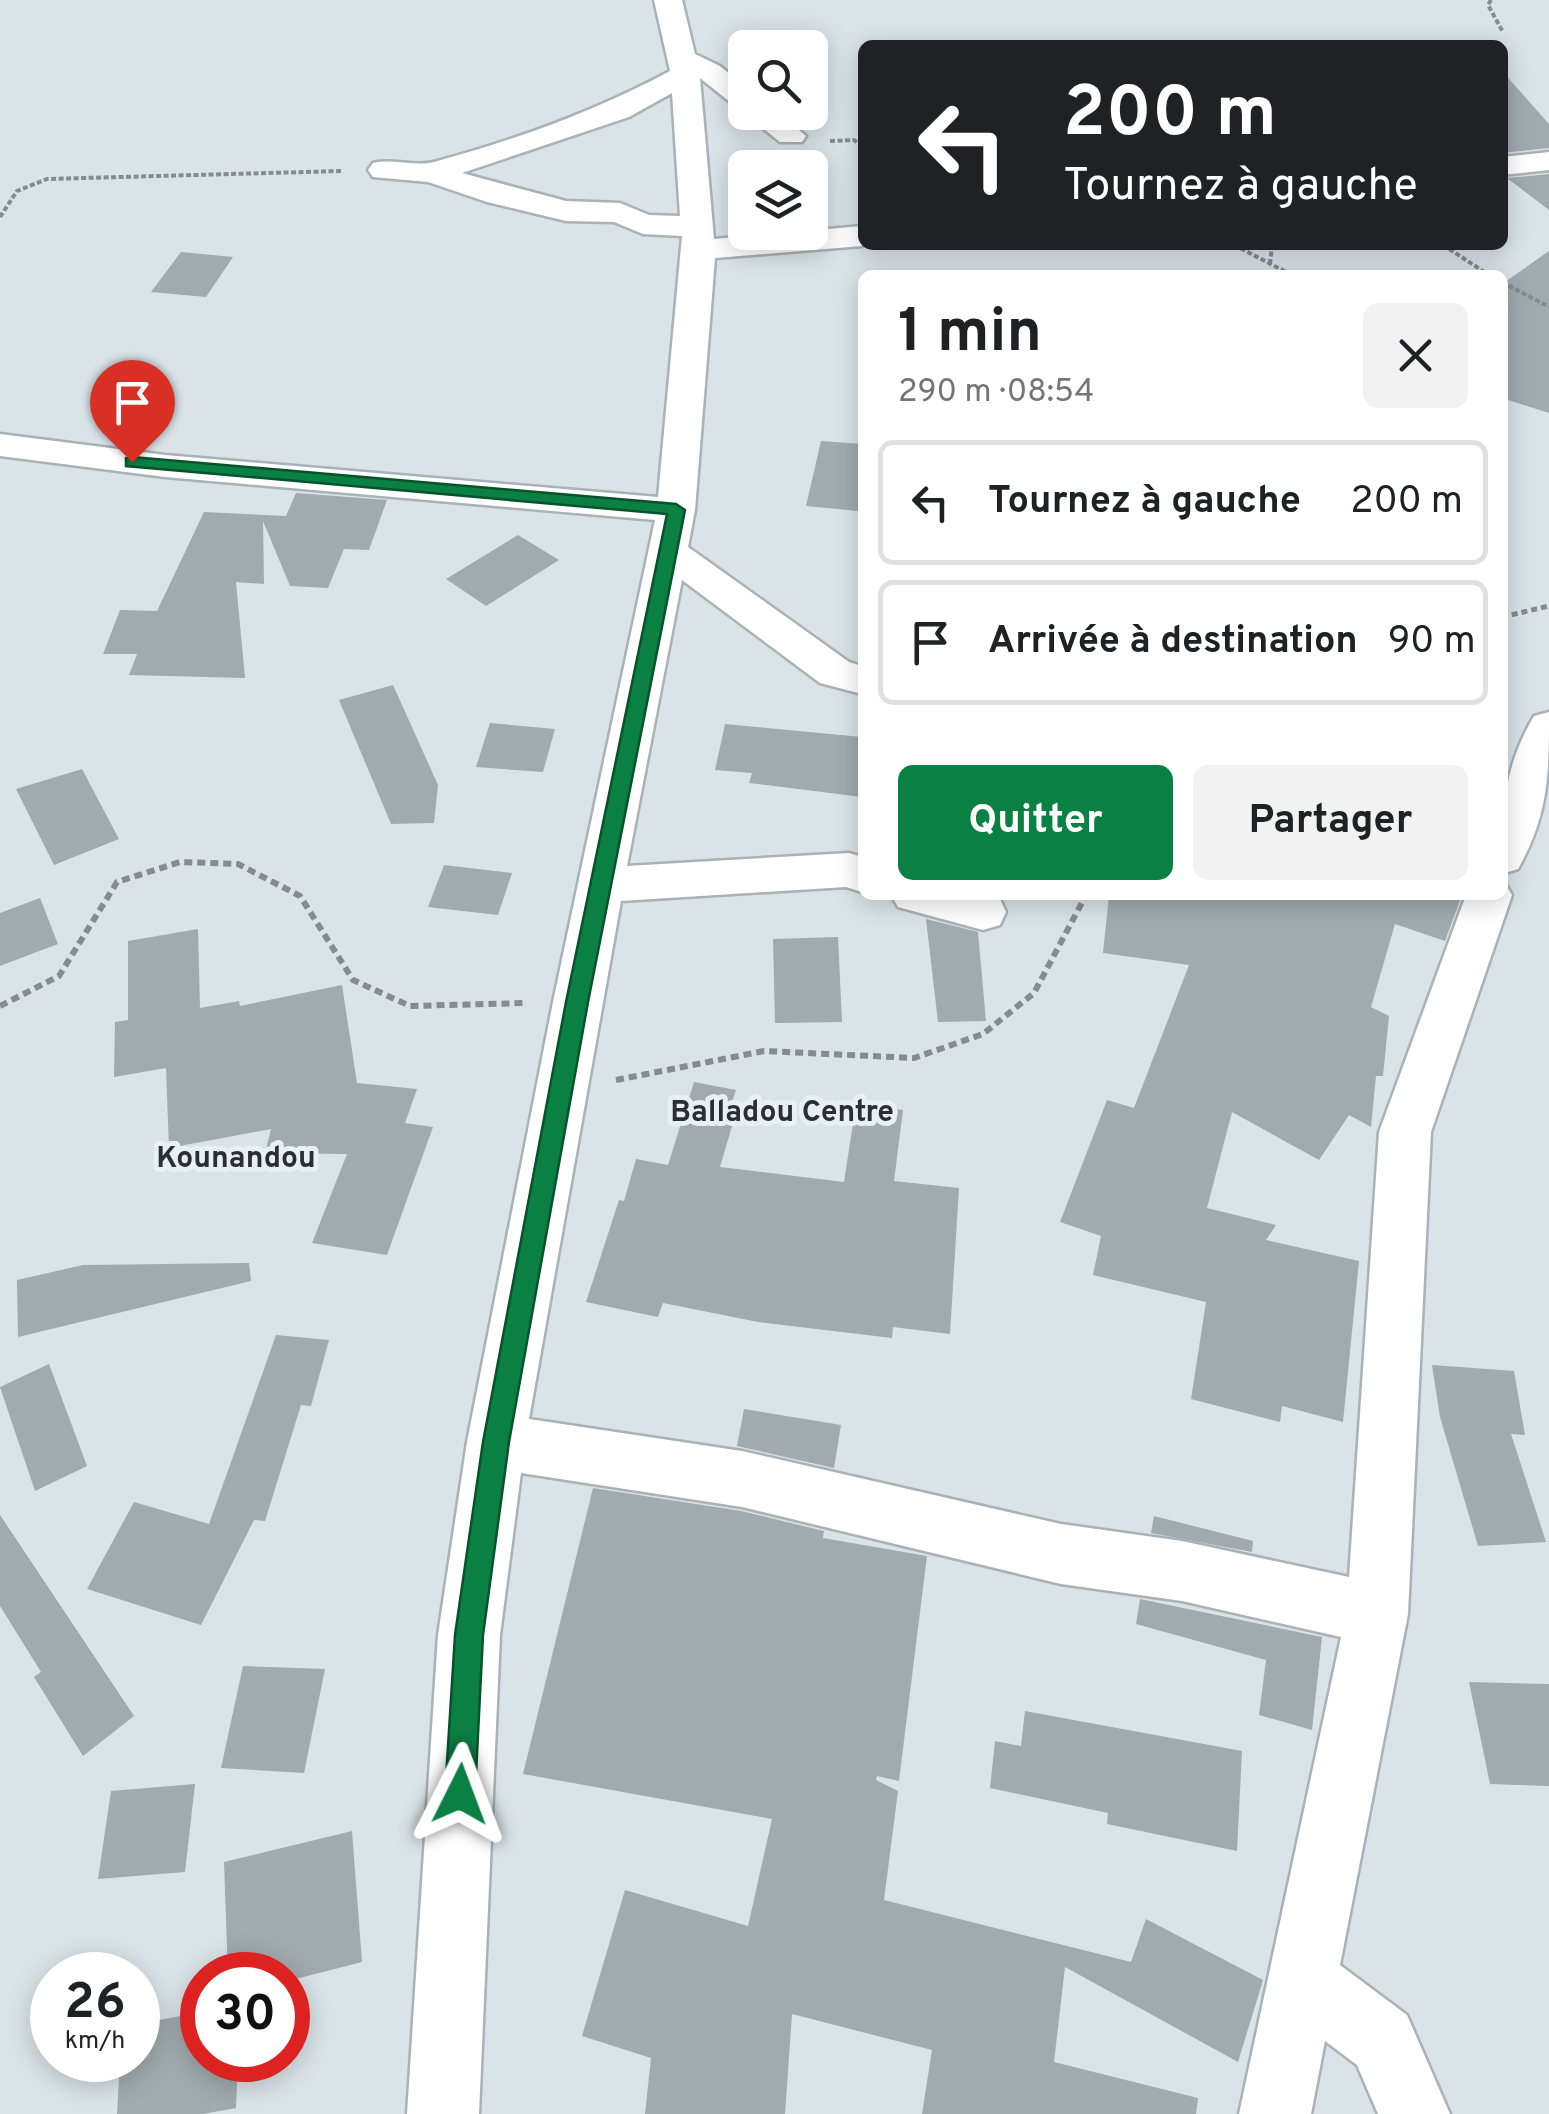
<!DOCTYPE html>
<html lang="fr">
<head>
<meta charset="utf-8">
<style>
	:root { --surface:#fff; --page:#f2f2f2; --text:#202124; --muted:#757577; --line:#e0e0e0; --accent:#0b8043 }
	body { margin:0; font-family:Overpass,sans-serif; background:var(--page); color:var(--text); height:100vh; display:flex; flex-direction:column; font-size:38px; white-space:nowrap }
	* { box-sizing:border-box; margin:0 }
	p { font-size:32px; color:var(--muted) }
	.icon { flex:none; width:55px; height:55px; fill:none; stroke:currentColor; stroke-width:2; stroke-linecap:round; stroke-linejoin:round }
	.map { position:relative; flex:1; overflow:hidden }
	.sheet { position:absolute; left:858px; top:270px; width:650px; height:630px; display:flex; flex-direction:column; background:var(--surface); border-radius:15px; box-shadow:0 5px 25px #0003 }
	.sheet>* { flex:none }
	.hud { position:absolute; left:858px; top:40px; width:650px; height:210px; border-radius:15px; box-shadow:0 5px 25px #0003; background:#202124; color:#fff; overflow:hidden }
	.tools { position:absolute; left:728px; top:30px; display:grid; gap:20px }
	.tools a { display:grid; place-items:center; width:100px; height:100px; border-radius:15px; background:var(--surface); box-shadow:0 5px 25px #0003; font-size:50px }
	.speed { position:absolute; left:30px; top:1952px; display:flex; gap:20px; font-size:50px; font-weight:700; text-align:center }
	.speed>* { display:grid; place-content:center; width:130px; height:130px; border-radius:50%; background:var(--surface); box-shadow:0 5px 25px #0003; line-height:1 }
	.speed small { font-size:25px; font-weight:400 }
	.speed .limit { border:15px solid #d22; background:#fff; color:#111 }
	.pin { position:absolute; display:grid; place-items:center; width:85px; height:85px; color:#fff; margin:-102px -42px; border-radius:50% 50% 50% 0; rotate:-45deg; box-shadow:0 0 10px #0007 }
	.pin .icon { rotate:45deg }
	.me { position:absolute; width:110px; margin:-55px; rotate:3deg; stroke-linejoin:round; filter:drop-shadow(0 0 8px #0008) }
	.turn { display:flex; align-items:center; gap:35px; height:210px; padding:0 40px; font-size:45px }
	.turn .icon { width:130px; height:130px; stroke-width:2.5 }
	.turn b { display:block; font-size:70px; line-height:85px }
	.round { display:grid; place-items:center; flex:none; width:105px; height:105px; border-radius:15px; background:var(--page) }
	.head { display:flex; align-items:center; justify-content:space-between; height:170px; padding:0 40px }
	h1 { font-size:60px; font-weight:700; line-height:75px }
	.action { display:flex; gap:20px; margin-top:auto; padding:20px 40px }
	.action a { flex:1; height:115px; border-radius:15px; background:var(--accent); color:#fff; font-size:40px; font-weight:700; line-height:115px; text-align:center }
	.action a+a { background:var(--page); color:var(--text) }
	ul { padding:0; list-style:none }
	li { display:flex; align-items:center; gap:30px; height:125px; margin:0 20px 15px; padding:0 20px; border:5px solid var(--line); border-radius:15px }
	li div { flex:1 }
	li b { display:block; font-size:38px }
	li em { font-style:normal }
	.map>svg:first-child { display:block }
	.building { fill:#a0aaaf }
	.lines { fill:none; stroke-linecap:round; stroke-linejoin:round }
	.street-casing { stroke:#a8b2b7; stroke-width:5 }
	.path-far2 { stroke:#848c8f; stroke-width:4; stroke-dasharray:5 2.5; stroke-linecap:butt }
	.path-far1 { stroke:#848c8f; stroke-width:5; stroke-dasharray:6 4; stroke-linecap:butt }
	.path { stroke:#848c8f; stroke-width:6; stroke-dasharray:8 5; stroke-linecap:butt }
	.street { fill:#fff; fill-rule:evenodd }
	.route { fill:#0b8043; stroke:#07532c; stroke-width:2.5 }
	.labels { text-anchor:middle; stroke-width:10; stroke-linejoin:round; paint-order:stroke }
	.neighbourhood-label { font-size:30px; font-weight:bold; fill:#283033; stroke:#e6f0f5 }
</style>
</head>
<body>
<div class="map">
<svg width="1549" height="2114" viewBox="0 0 1549 2114">
	<rect width="100%" height="100%" fill="#d9e3e8"/>
	<!-- building -->
	<g class="building">
		<polygon points="1502,71 1549,124 1549,148 1502,153"/>
		<polygon points="1549,174 1549,210 1507,178"/>
		<polygon points="1549,251 1549,413 1502,398 1502,284"/>
		<polygon points="181,252 233,257 206,297 151,292"/>
		<polygon points="821,441 862,444 858,511 806,506"/>
		<polygon points="296,493 387,500 369,550 344,549 328,588 290,586 263,521 264,584 236,582 245,678 129,675 137,654 103,654 120,610 157,611 204,512 286,516"/>
		<polygon points="518,535 559,560 486,606 446,579"/>
		<polygon points="393,685 438,785 434,823 391,824 339,700"/>
		<polygon points="490,723 555,729 543,772 476,767"/>
		<polygon points="725,724 862,737 862,797 749,783 752,773 715,770"/>
		<polygon points="82,769 119,839 54,865 16,789"/>
		<polygon points="444,865 512,873 498,915 428,907"/>
		<polygon points="1109,895 1462,895 1445,941 1395,924 1371,1007 1389,1016 1383,1076 1376,1076 1371,1127 1349,1115 1319,1160 1232,1112 1207,1208 1276,1225 1266,1240 1359,1261 1343,1422 1282,1406 1280,1422 1191,1399 1206,1302 1093,1275 1101,1236 1060,1222 1107,1100 1134,1108 1189,965 1103,953"/>
		<polygon points="40,898 58,944 0,966 0,913"/>
		<polygon points="926,919 978,932 986,1021 938,1022"/>
		<polygon points="198,929 200,1008 239,1001 240,1006 342,985 357,1083 417,1089 405,1123 433,1127 387,1255 312,1243 347,1154 265,1153 271,1129 169,1148 166,1068 114,1077 115,1022 128,1020 128,941"/>
		<polygon points="838,937 842,1022 775,1023 773,939"/>
		<polygon points="694,1082 736,1090 728,1114 735,1116 720,1167 844,1182 856,1104 903,1110 894,1181 959,1188 950,1334 893,1327 892,1338 758,1322 663,1303 658,1317 586,1302 619,1200 624,1201 636,1159 668,1165"/>
		<polygon points="249,1263 251,1281 18,1337 17,1280 83,1265"/>
		<polygon points="276,1335 329,1340 311,1406 301,1405 265,1521 254,1520 201,1625 87,1589 134,1502 209,1524"/>
		<polygon points="49,1364 87,1466 35,1491 0,1387"/>
		<polygon points="1432,1365 1514,1371 1525,1435 1511,1434 1546,1542 1478,1546 1440,1417"/>
		<polygon points="744,1409 841,1425 834,1468 737,1446"/>
		<polygon points="593,1488 741,1511 824,1531 823,1538 927,1556 899,1781 877,1776 876,1780 898,1791 884,1900 1131,1962 1146,1919 1263,1980 1238,2062 1065,1967 1054,2062 1198,2098 1196,2114 922,2114 932,2050 792,2014 785,2114 645,2114 651,2058 582,2036 625,1890 748,1926 772,1819 523,1774"/>
		<polygon points="0,1515 134,1716 83,1756 34,1677 41,1672 0,1606"/>
		<polygon points="1154,1516 1253,1541 1252,1552 1151,1533"/>
		<polygon points="1140,1599 1322,1637 1312,1730 1259,1715 1266,1660 1136,1624"/>
		<polygon points="243,1666 325,1669 304,1773 221,1768"/>
		<polygon points="1469,1682 1549,1684 1549,1786 1490,1784"/>
		<polygon points="1025,1711 1242,1751 1237,1851 1107,1824 1108,1813 990,1788 995,1741 1021,1746"/>
		<polygon points="195,1784 185,1872 98,1879 111,1791"/>
		<polygon points="352,1831 362,1962 288,1981 288,1975 228,1975 224,1862"/>
		<polygon points="202,2012 202,2060 238,2060 236,2108 203,2114 117,2114 120,2060 138,2060 138,2024"/>
	</g>
	<g class="lines">
		<!-- street casing -->
		<g class="street-casing">
			<g id="street">
				<path d="M654,0H682L695,54L720,66L745,87V112H778L806,136L802,142H780L700,78L714,239L862,226V246L715,258L695,510L688,547L849,662L862,666V694L820,683L682,580L627,866L849,853L862,857V892L846,887L621,901L529,1419L742,1451L1061,1524L1182,1541L1349,1577L1379,1132L1466,895H1502V882L1505,883L1512,895L1431,1132L1408,1614L1340,1965L1407,2015L1450,2114H1378L1357,2065L1325,2041L1311,2114H1239L1341,1637L1182,1601L1061,1584L742,1507L521,1473L500,1635L479,2114H407L438,1635L467,1442L553,1002L655,520L165,477L0,456V434L165,455L658,497L682,236L643,234L614,222L566,221L487,202L428,182L373,177L368,170L373,163C393,158 414,167 434,162C515,140 596,111 670,71ZM672,93L680,216L649,215L620,203L566,201L462,173L629,117Z"/>
				<polygon points="1549,152 1549,170 1502,175 1502,157"/>
				<path d="M1549,712C1549,773 1549,814 1518,869L1502,874C1502,814 1502,770 1534,716Z"/>
				<polygon points="891,895 986,895 1000,899 1006,912 1000,925 983,930 898,907"/>
			</g>
		</g>
		<!-- path-far2 -->
		<g class="path-far2">
			<polyline points="1491,0 1488,5 1503,32"/>
			<polyline points="830,141 854,140 862,146"/>
			<polyline points="0,217 17,191 47,179 342,171"/>
			<polyline points="1234,245 1292,275"/>
			<polyline points="1443,245 1489,275"/>
			<polyline points="1270,264 1272,245"/>
			<polyline points="1502,282 1549,307"/>
		</g>
		<!-- path-far1 -->
		<polyline class="path-far1" points="1502,617 1549,606"/>
		<!-- path -->
		<g class="path">
			<polyline points="0,1006 59,976 117,882 180,862 238,864 300,896 353,980 410,1006 526,1003"/>
			<polyline points="616,1080 764,1051 914,1058 983,1034 1034,993 1086,895"/>
		</g>
		<!-- street -->
		<use href="#street" class="street"/>
	</g>
	<!-- route -->
	<polygon class="route" points="132,457 676,504 685,510 588,1002 509,1442 483,1635 475,1794 471,1805 460,1809 450,1805 445,1794 455,1635 483,1442 566,1002 667,514 126,466 126,458"/>
	<g class="labels">
		<!-- neighbourhood labels -->
		<g class="neighbourhood-label">
			<text x="782" y="1121">Balladou Centre</text>
			<text x="236" y="1167">Kounandou</text>
		</g>
	</g>
</svg>
<div class="tools">
<a><svg class="icon" aria-label="search" viewBox="0 0 24 24"><circle cx="10" cy="10" r="6"/><path d="M15 15l6 6"/></svg></a>
<a><svg class="icon" aria-label="layers" viewBox="0 0 24 24"><path d="M12 4l9 5-9 5-9-5zM3 14l9 5 9-5"/></svg></a>
</div>
<div class="speed"><div>26<small>km/h</small></div><div class="limit">30</div></div>
<div class="pin" style="left:132px;top:462px;background:#d93025"><svg class="icon" aria-label="arrive" viewBox="0 0 24 24"><path d="M6 21V4h12l-3 4 3 4H6"/></svg></div>
<svg class="me" style="left:460px;top:1794px" viewBox="-20 -20 40 40"><path d="M0-17L14 15 0 8-14 15z" fill="#0b8043" stroke="#fff" stroke-width="4"/></svg>
<div class="hud">
<div class="turn"><svg class="icon" aria-label="left" viewBox="0 0 24 24"><path d="M17 20v-9H6M10 6l-5 5 5 5"/></svg><div><b>200 m</b>Tournez à gauche</div></div>
</div>
<section class="sheet">
<div class="head"><div><h1>1 min</h1><p>290 m · 08:54</p></div><a class="round"><svg class="icon" aria-label="close" viewBox="0 0 24 24"><path d="M6 6l12 12M18 6L6 18"/></svg></a></div>
<ul>
<li><svg class="icon" aria-label="left" viewBox="0 0 24 24"><path d="M17 20v-9H6M10 6l-5 5 5 5"/></svg><div><b>Tournez à gauche</b></div><em>200 m</em></li>
<li><svg class="icon" aria-label="arrive" viewBox="0 0 24 24"><path d="M6 21V4h12l-3 4 3 4H6"/></svg><div><b>Arrivée à destination</b></div><em>90 m</em></li>
</ul>
<div class="action"><a>Quitter</a><a>Partager</a></div>
</section>
</div>
</body>
</html>
